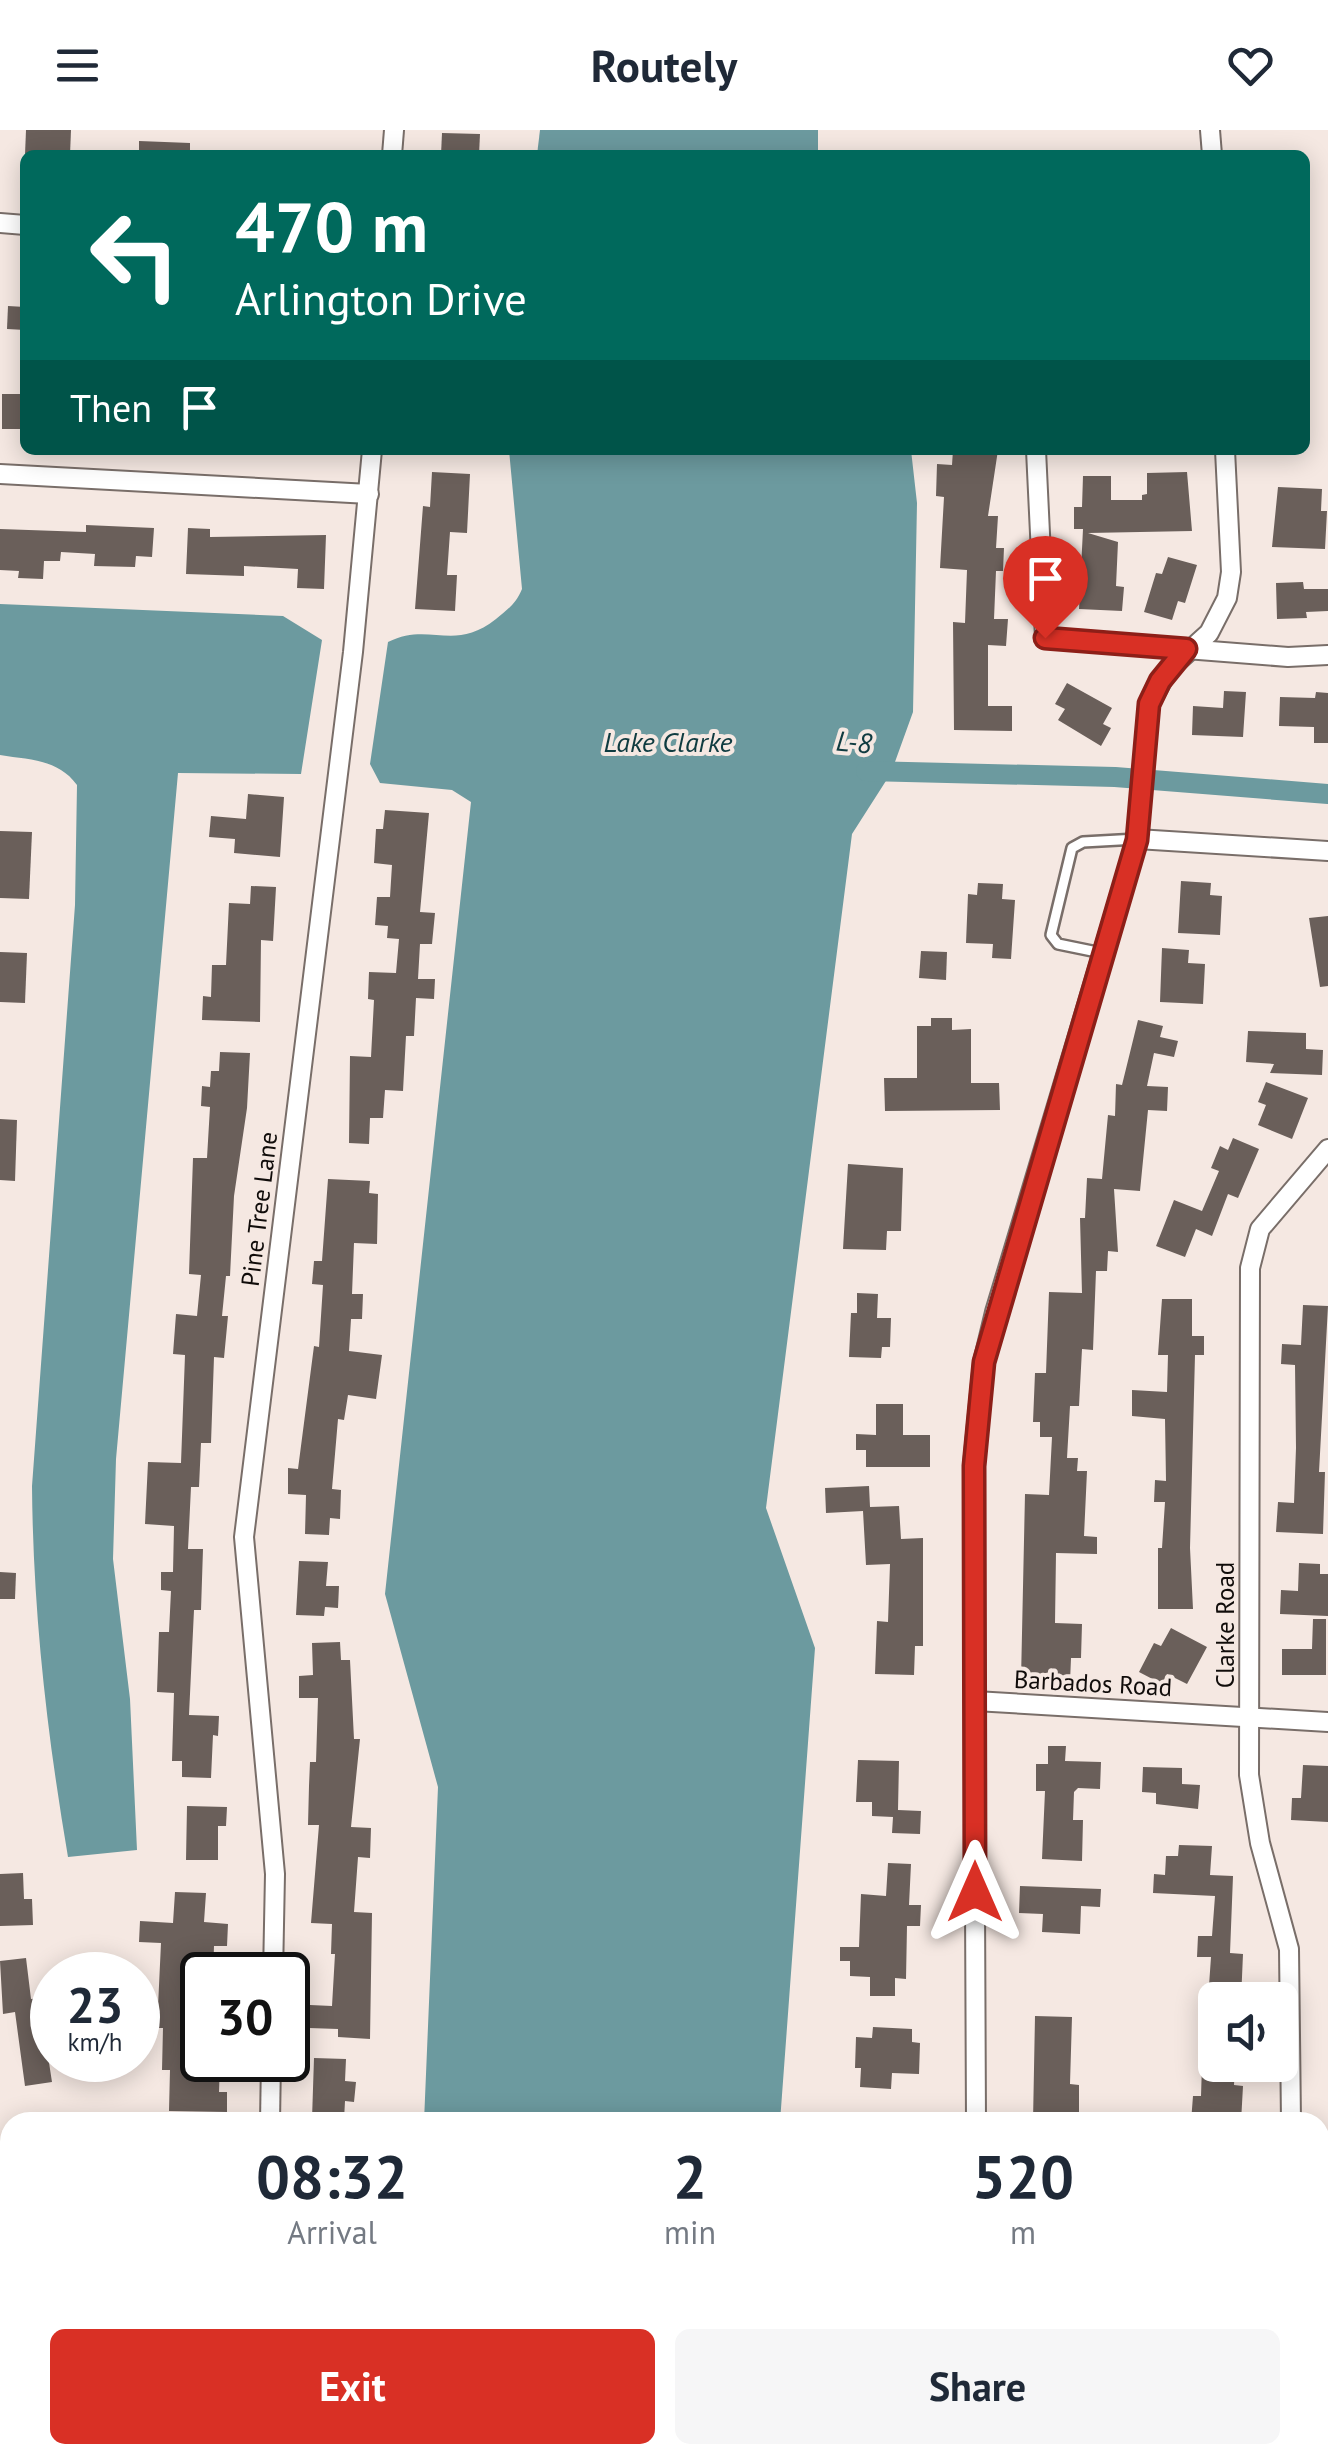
<!DOCTYPE html>
<html lang="en">
<head>
<meta charset="utf-8">
<style>
	:root { --surface:#fff; --page:#f6f6f7; --text:#1f2937; --muted:#747a83; --accent:#d93025 }
	body { margin:0; font-family:"PT Sans",sans-serif; background:var(--page); color:var(--text); height:100vh; display:flex; flex-direction:column; font-size:38px; white-space:nowrap }
	* { box-sizing:border-box; margin:0 }
	p { font-size:32px; color:var(--muted) }
	.icon { flex:none; width:55px; height:55px; fill:none; stroke:currentColor; stroke-width:2; stroke-linecap:round; stroke-linejoin:round }
	.map { position:relative; flex:1; overflow:hidden }
	.side { position:absolute; left:0px; top:1982px; width:1330px; height:352px; display:flex; flex-direction:column; background:var(--surface); border-radius:30px 30px 0 0; box-shadow:0 5px 25px #0003 }
	.side>* { flex:none }
	.banner { position:absolute; left:20px; top:20px; width:1290px; height:305px; border-radius:15px; box-shadow:0 5px 25px #0003; background:#00695c; color:#fff; overflow:hidden }
	.tools { position:absolute; left:1198px; top:1852px; display:grid; gap:20px }
	.tools a { display:grid; place-items:center; width:100px; height:100px; border-radius:15px; background:var(--surface); box-shadow:0 5px 25px #0003; font-size:50px }
	.speed { position:absolute; left:30px; top:1822px; display:flex; gap:20px; font-size:50px; font-weight:700; text-align:center }
	.speed>* { display:grid; place-content:center; width:130px; height:130px; border-radius:50%; background:var(--surface); box-shadow:0 5px 25px #0003; line-height:1 }
	.speed small { font-size:25px; font-weight:400 }
	.speed .limit { border:5px solid #111; border-radius:15px; background:#fff; color:#111 }
	.pin { position:absolute; display:grid; place-items:center; width:85px; height:85px; color:#fff; margin:-102px -42px; border-radius:50% 50% 50% 0; rotate:-45deg; box-shadow:0 0 10px #0007 }
	.pin .icon { rotate:45deg }
	.me { position:absolute; width:110px; margin:-55px; rotate:0deg; stroke-linejoin:round; filter:drop-shadow(0 0 8px #0008) }
	.turn { display:flex; align-items:center; gap:35px; height:210px; padding:0 50px; font-size:45px }
	.turn .icon { width:130px; height:130px; stroke-width:2.5 }
	.turn b { display:block; font-size:70px; line-height:85px }
	.then { display:flex; align-items:center; height:95px; padding:0 50px; background:#0003; gap:20px; font-size:38px }
	.eta { display:flex; justify-content:space-evenly; align-items:center; height:170px; text-align:center }
	.eta b { font-size:60px; font-weight:600; line-height:70px }
	.action { display:flex; gap:20px; margin-top:auto; padding:20px 50px }
	.action a { flex:1; height:115px; border-radius:15px; background:var(--accent); color:#fff; font-size:40px; font-weight:600; line-height:115px; text-align:center }
	.action a+a { background:var(--page); color:var(--text) }
	header { display:flex; justify-content:space-between; align-items:center; height:130px; padding:0 50px; background:var(--surface); font-size:45px; font-weight:600 }
	.map>svg:first-child { display:block }
	.water { fill:#6c9a9f }
	.lines { fill:none; stroke-linecap:round; stroke-linejoin:round }
	.canal { stroke:#6c9a9f; stroke-width:20 }
	.building { fill:#6a5f5a }
	.service-casing { stroke:#796e69; stroke-width:14 }
	.minor-casing { stroke:#796e69; stroke-width:22 }
	.service { stroke:#fff; stroke-width:9 }
	.minor { stroke:#fff; stroke-width:18 }
	.route-casing { stroke:#8d1f18; stroke-width:25 }
	.route { stroke:#d93025; stroke-width:18 }
	.labels { text-anchor:middle; stroke-width:8; stroke-linejoin:round; paint-order:stroke }
	.street-label { font-size:25px; fill:#100c0a; stroke:#f5e8e2 }
	.water-label { font-size:28px; font-style:italic; fill:#0f3b40; stroke:#f5e8e2 }
</style>
</head>
<body>
<header><svg class="icon" aria-label="menu" viewBox="0 0 24 24"><path d="M4 6h16M4 12h16M4 18h16"/></svg>Routely<svg class="icon" aria-label="heart" viewBox="0 0 24 24"><path d="M12 20l-8-8c-3-5 5-10 8-4 3-6 11-1 8 4z"/></svg></header>
<div class="map">
<svg width="1328" height="2334" viewBox="0 0 1328 2334">
	<rect width="100%" height="100%" fill="#f5e8e2"/>
	<!-- water -->
	<g class="water">
		<polygon points="540,0 818,0 818,25 537,25"/>
		<path d="M509,320H911L917,373L913,582L891,643L852,704L766,1378L815,1518L780,1992H424L438,1657L385,1464L471,672L452,660L380,653L370,634L388,512C430,491 453,523 496,489C508,479 516,474 522,459Z"/>
		<path d="M0,474L283,486L322,510L301,644L178,643L116,1329L113,1429L130,1569L137,1720L68,1727C47,1604 33,1481 32,1356L75,775L77,655C58,629 30,630 0,625Z"/>
		<polygon points="414,2325 657,2325 657,2334 413,2334"/>
	</g>
	<g class="lines">
		<!-- canal -->
		<polyline class="canal" points="866,641 1115,647 1328,664"/>
	</g>
	<!-- building -->
	<g class="building">
		<polygon points="26,0 71,0 70,25 25,25"/>
		<polygon points="442,3 480,4 479,25 441,25"/>
		<polygon points="139,11 190,13 190,25 139,25"/>
		<polygon points="8,176 25,177 25,200 7,199"/>
		<rect x="2" y="264" width="23" height="35"/>
		<polygon points="953,320 998,320 988,386 998,386 996,418 1004,418 1003,441 996,441 994,489 1008,489 1006,516 988,515 988,576 1012,576 1012,601 954,600 953,492 965,493 967,440 940,438 944,367 936,366 937,334 952,335"/>
		<polygon points="432,342 470,344 467,403 450,402 447,445 457,445 455,481 415,479 423,376 430,377"/>
		<polygon points="1187,342 1192,401 1088,403 1118,412 1116,456 1124,457 1122,481 1079,479 1083,399 1074,399 1074,377 1082,377 1083,346 1111,346 1111,370 1142,370 1142,365 1147,364 1147,343"/>
		<polygon points="1278,357 1322,359 1321,381 1327,381 1325,419 1272,417"/>
		<polygon points="86,395 154,398 152,427 136,426 135,437 94,436 95,424 61,422 60,431 44,431 43,449 18,448 19,441 0,440 0,399 86,402"/>
		<polygon points="188,398 210,399 210,407 326,405 324,459 297,458 298,439 244,436 244,446 186,444"/>
		<polygon points="1168,427 1197,435 1185,473 1178,471 1172,490 1144,482 1156,443 1162,444"/>
		<polygon points="1303,452 1304,459 1328,459 1328,481 1306,482 1307,488 1277,489 1276,453"/>
		<polygon points="1067,553 1112,578 1103,594 1111,598 1101,616 1058,590 1065,579 1055,574"/>
		<polygon points="1224,561 1246,562 1243,607 1192,605 1193,576 1223,578"/>
		<polygon points="1316,562 1328,563 1328,613 1314,613 1314,597 1279,596 1280,567 1315,568"/>
		<polygon points="248,664 284,667 280,727 234,723 235,709 209,707 211,686 246,689"/>
		<polygon points="385,680 429,683 420,782 435,783 432,814 420,814 418,849 435,849 434,869 416,868 414,906 406,906 403,961 385,960 383,988 370,988 369,1014 349,1013 350,926 371,927 374,870 368,869 369,842 396,843 399,809 387,808 388,796 375,795 377,767 390,767 392,735 374,733 376,699 383,699"/>
		<polygon points="0,701 32,702 29,769 0,768"/>
		<polygon points="1181,751 1211,753 1210,765 1222,766 1220,805 1178,803"/>
		<polygon points="978,753 1003,754 1002,769 1015,770 1011,829 992,828 993,814 966,813 968,764 977,765"/>
		<polygon points="251,756 276,757 273,811 261,810 260,892 202,890 203,866 211,867 212,835 226,835 229,773 250,774"/>
		<polygon points="1328,786 1328,856 1320,857 1309,788"/>
		<polygon points="1162,818 1189,820 1188,833 1205,834 1203,874 1160,872"/>
		<polygon points="921,821 947,822 946,850 919,848"/>
		<polygon points="0,822 27,823 25,873 0,872"/>
		<polygon points="931,888 952,888 952,900 971,899 971,953 999,953 1000,980 885,981 884,948 917,948 917,896 931,896"/>
		<polygon points="1138,890 1163,896 1160,907 1178,911 1174,927 1154,923 1147,956 1168,957 1167,981 1148,980 1140,1061 1114,1059 1118,1122 1108,1121 1107,1141 1096,1141 1093,1220 1082,1219 1079,1276 1070,1276 1067,1328 1078,1328 1077,1341 1087,1341 1084,1406 1097,1407 1097,1424 1056,1423 1055,1493 1082,1494 1081,1528 1071,1528 1070,1552 1021,1550 1025,1364 1049,1365 1052,1307 1040,1307 1040,1292 1033,1292 1035,1243 1046,1243 1049,1162 1082,1163 1080,1088 1085,1088 1087,1048 1102,1049 1108,985 1115,986 1116,954 1122,955"/>
		<polygon points="1248,901 1306,903 1306,919 1323,920 1322,945 1270,943 1274,934 1246,932"/>
		<polygon points="220,922 250,923 247,978 234,1066 230,1146 226,1146 222,1186 228,1186 224,1228 214,1227 211,1313 201,1313 199,1357 191,1357 188,1419 203,1419 201,1480 194,1480 189,1585 219,1586 218,1606 213,1605 211,1648 182,1647 182,1631 172,1631 174,1563 157,1562 159,1502 169,1502 171,1461 161,1460 161,1442 173,1442 174,1396 145,1394 148,1332 181,1333 185,1225 173,1224 176,1184 197,1186 201,1145 189,1144 193,1028 207,1028 210,977 201,976 202,956 210,957 211,941 219,941"/>
		<polygon points="1266,952 1308,968 1292,1009 1258,995 1266,975 1258,972"/>
		<polygon points="0,989 17,990 15,1051 0,1050"/>
		<polygon points="1233,1008 1259,1019 1238,1068 1228,1064 1212,1106 1196,1099 1185,1127 1156,1116 1174,1070 1202,1081 1219,1041 1211,1038 1220,1016 1228,1020"/>
		<polygon points="848,1034 903,1038 901,1101 887,1101 886,1120 843,1119"/>
		<polygon points="328,1049 370,1051 369,1063 378,1064 377,1114 354,1113 352,1164 363,1164 362,1189 351,1189 349,1221 382,1225 376,1269 348,1265 344,1290 338,1289 332,1359 341,1360 340,1389 330,1388 329,1405 305,1404 306,1365 288,1364 288,1338 298,1339 314,1216 319,1217 323,1155 312,1154 314,1131 322,1131"/>
		<polygon points="857,1163 878,1164 877,1188 891,1188 890,1217 882,1217 881,1228 849,1227 851,1183 857,1183"/>
		<polygon points="1162,1169 1192,1169 1192,1206 1204,1206 1204,1225 1195,1225 1190,1418 1193,1479 1158,1479 1158,1418 1162,1418 1165,1372 1154,1372 1155,1350 1166,1351 1165,1289 1132,1286 1132,1260 1167,1262 1168,1225 1158,1225"/>
		<polygon points="1303,1175 1328,1176 1319,1342 1325,1342 1323,1404 1276,1402 1278,1372 1294,1373 1296,1318 1295,1235 1281,1234 1282,1214 1301,1215"/>
		<polygon points="876,1274 903,1274 903,1305 930,1305 930,1337 866,1337 866,1320 856,1320 856,1304 876,1305"/>
		<polygon points="869,1356 870,1377 899,1376 901,1409 923,1408 923,1516 915,1516 914,1545 875,1544 877,1491 888,1492 890,1434 866,1435 863,1381 826,1383 825,1358"/>
		<polygon points="299,1431 328,1432 326,1456 339,1456 338,1478 325,1477 324,1486 296,1485"/>
		<polygon points="1299,1433 1320,1434 1320,1444 1328,1444 1328,1486 1280,1484 1281,1460 1298,1461"/>
		<polygon points="0,1442 16,1443 15,1469 0,1469"/>
		<polygon points="1313,1489 1326,1489 1326,1545 1282,1545 1282,1519 1312,1519"/>
		<polygon points="1171,1498 1207,1517 1187,1554 1167,1544 1162,1554 1139,1542 1154,1513 1161,1516"/>
		<polygon points="340,1512 341,1530 350,1530 354,1609 360,1609 351,1697 371,1698 370,1728 358,1727 354,1782 372,1783 370,1909 338,1907 338,1899 309,1898 310,1875 332,1876 335,1824 331,1824 332,1794 311,1793 319,1695 308,1695 309,1656 310,1632 316,1632 318,1568 299,1568 299,1546 313,1545 312,1513"/>
		<polygon points="1048,1616 1066,1616 1065,1631 1101,1632 1100,1659 1078,1658 1074,1662 1073,1690 1083,1690 1082,1731 1042,1729 1045,1661 1036,1661 1036,1634 1048,1634"/>
		<polygon points="858,1630 899,1631 898,1680 921,1681 920,1704 892,1703 893,1687 872,1686 872,1672 856,1672"/>
		<polygon points="1303,1635 1328,1636 1328,1692 1291,1690 1292,1668 1301,1668"/>
		<polygon points="1143,1637 1182,1638 1182,1654 1200,1655 1198,1679 1156,1674 1156,1663 1142,1662"/>
		<polygon points="187,1676 227,1677 226,1696 218,1696 218,1730 186,1730"/>
		<polygon points="1179,1715 1212,1716 1210,1745 1233,1746 1230,1823 1243,1824 1241,1870 1208,1870 1211,1827 1197,1827 1198,1806 1212,1806 1215,1766 1153,1763 1154,1744 1165,1745 1166,1726 1178,1726"/>
		<polygon points="888,1733 911,1734 909,1775 921,1775 920,1796 907,1796 906,1849 895,1848 895,1866 870,1866 870,1847 850,1846 850,1831 840,1831 840,1817 859,1817 861,1764 886,1766"/>
		<polygon points="23,1743 24,1769 32,1769 33,1795 0,1796 0,1744"/>
		<polygon points="1020,1756 1101,1759 1100,1777 1081,1776 1080,1804 1042,1802 1043,1784 1019,1783"/>
		<polygon points="175,1762 206,1763 204,1792 228,1794 227,1816 214,1816 213,1845 202,1845 202,1930 220,1930 219,1962 227,1962 227,1982 169,1981 170,1940 162,1940 163,1898 157,1898 161,1813 139,1812 140,1791 173,1793"/>
		<polygon points="26,1828 31,1869 52,1866 52,1885 42,1887 52,1952 25,1956 15,1882 3,1884 0,1831"/>
		<polygon points="1035,1886 1072,1887 1070,1954 1079,1955 1079,1985 1067,1984 1067,1992 1033,1992"/>
		<polygon points="873,1897 912,1899 912,1912 920,1913 919,1944 892,1943 891,1959 860,1957 861,1938 855,1938 856,1907 872,1908"/>
		<polygon points="314,1928 346,1929 345,1951 356,1952 354,1972 345,1971 344,1990 312,1989"/>
		<polygon points="1202,1935 1235,1935 1234,1955 1243,1956 1241,1992 1191,1992 1193,1966 1201,1966"/>
	</g>
	<g class="lines">
		<!-- service casing -->
		<g class="service-casing">
			<polyline id="service" points="1102,823 1058,814 1051,805 1072,718 1083,712 1137,709"/>
		</g>
		<!-- minor casing -->
		<g class="minor-casing">
			<g id="minor">
				<polyline points="1210,0 1212,25"/>
				<polyline points="392,25 394,0"/>
				<polyline points="0,93 25,95"/>
				<polyline points="1036,320 1045,508 1288,527 1328,525"/>
				<polyline points="0,344 369,364"/>
				<polyline points="1137,709 1328,721"/>
				<polyline points="975,1571 1328,1592"/>
				<polyline points="273,1845 275,1744 244,1407 353,522 372,320"/>
				<polyline points="270,1992 271,1930"/>
				<polyline points="976,1992 973,1335 983,1232 995,1182 1137,709 1149,575 1168,540 1209,503 1227,468 1231,442 1225,320"/>
				<polyline points="1291,1992 1289,1819 1260,1713 1249,1645 1250,1138 1260,1099 1328,1019"/>
				<polyline points="0,2163 10,2227"/>
				<polyline points="25,2325 27,2334"/>
				<polyline points="262,2325 262,2334"/>
				<polyline points="977,2325 977,2334"/>
				<polyline points="1292,2325 1292,2334"/>
			</g>
		</g>
		<!-- service -->
		<use href="#service" class="service"/>
		<!-- minor -->
		<use href="#minor" class="minor"/>
	</g>
	<g class="lines">
		<!-- route casing -->
		<g class="route-casing">
			<polyline id="route" points="975,1762 974,1336 984,1232 1137,710 1149,574 1160,551 1186,519 1045,508"/>
		</g>
		<!-- route -->
		<use href="#route" class="route"/>
	</g>
	<g class="labels">
		<!-- street labels -->
		<g class="street-label">
			<text transform="translate(259 1079) rotate(-83)" y="9">Pine Tree Lane</text>
			<text transform="translate(1225 1495) rotate(-90)" y="9">Clarke Road</text>
			<text transform="translate(1093 1553) rotate(3)" y="9">Barbados Road</text>
		</g>
		<!-- water labels -->
		<g class="water-label">
			<text x="668" y="622">Lake Clarke</text>
			<text transform="translate(854 612) rotate(5)" y="10">L-8</text>
		</g>
	</g>
</svg>
<div class="tools">
<a><svg class="icon" aria-label="sound" viewBox="0 0 24 24"><path d="M4 9h4l5-4v14l-5-4H4zM17 9q2 3 0 6"/></svg></a>
</div>
<div class="speed"><div>23<small>km/h</small></div><div class="limit">30</div></div>
<div class="pin" style="left:1045px;top:508px;background:#d93025"><svg class="icon" aria-label="arrive" viewBox="0 0 24 24"><path d="M6 21V4h12l-3 4 3 4H6"/></svg></div>
<svg class="me" style="left:975px;top:1762px" viewBox="-20 -20 40 40"><path d="M0-17L14 15 0 8-14 15z" fill="#d93025" stroke="#fff" stroke-width="4"/></svg>
<div class="banner">
<div class="turn"><svg class="icon" aria-label="left" viewBox="0 0 24 24"><path d="M17 20v-9H6M10 6l-5 5 5 5"/></svg><div><b>470 m</b>Arlington Drive</div></div>
<div class="then">Then<svg class="icon" aria-label="arrive" viewBox="0 0 24 24"><path d="M6 21V4h12l-3 4 3 4H6"/></svg></div>
</div>
<section class="side">
<div class="eta">
<div><b>08:32</b><p>Arrival</p></div>
<div><b>2</b><p>min</p></div>
<div><b>520</b><p>m</p></div>
</div>
<div class="action"><a>Exit</a><a>Share</a></div>
</section>
</div>
</body>
</html>
